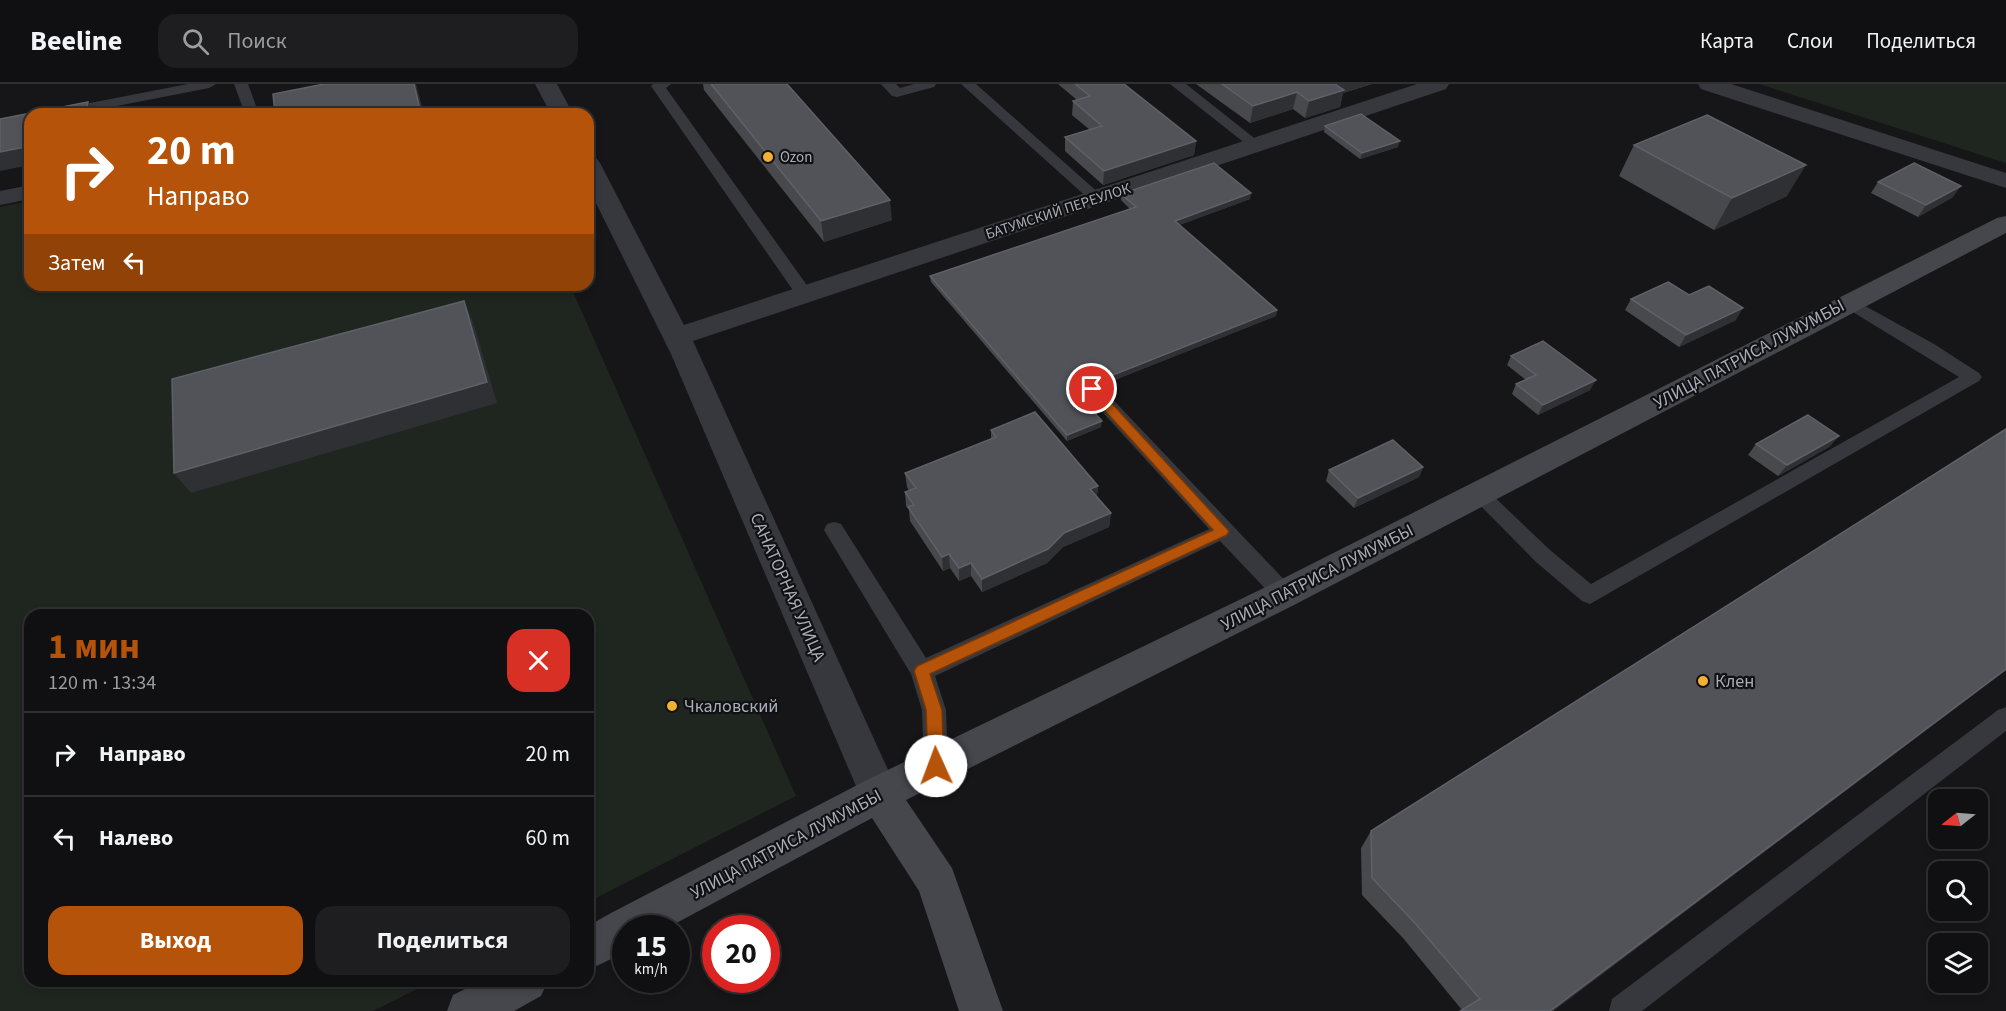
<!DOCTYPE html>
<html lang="ru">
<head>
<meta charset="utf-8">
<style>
	:root { --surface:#101012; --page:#1e1e20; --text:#f1f3f6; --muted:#9c9d9f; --line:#303032; --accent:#b45309 }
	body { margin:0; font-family:"Source Sans 3",sans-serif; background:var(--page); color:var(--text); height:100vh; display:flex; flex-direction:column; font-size:22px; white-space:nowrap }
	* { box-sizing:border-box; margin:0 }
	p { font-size:20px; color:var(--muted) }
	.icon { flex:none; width:33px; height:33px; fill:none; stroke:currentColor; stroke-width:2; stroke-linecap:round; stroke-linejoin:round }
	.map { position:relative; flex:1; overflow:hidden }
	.sheet { position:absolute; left:24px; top:525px; width:570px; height:378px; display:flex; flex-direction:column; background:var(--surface); border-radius:18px; box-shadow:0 3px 9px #0003,0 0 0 2px var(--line) }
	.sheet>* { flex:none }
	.guide { position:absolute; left:24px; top:24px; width:570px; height:183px; border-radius:18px; box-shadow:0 3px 9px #0003,0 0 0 2px var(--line); background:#b45309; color:#fff; overflow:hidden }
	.needle { width:39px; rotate:253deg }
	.fabs { position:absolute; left:1928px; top:705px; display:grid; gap:12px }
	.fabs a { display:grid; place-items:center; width:60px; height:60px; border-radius:12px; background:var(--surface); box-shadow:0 3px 9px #0003,0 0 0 2px var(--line); font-size:30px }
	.speed { position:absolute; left:612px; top:831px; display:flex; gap:12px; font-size:30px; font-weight:700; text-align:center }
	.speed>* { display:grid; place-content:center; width:78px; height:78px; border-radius:50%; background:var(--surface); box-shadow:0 3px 9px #0003,0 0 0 2px var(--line); line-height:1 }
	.speed small { font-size:15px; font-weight:400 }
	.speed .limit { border:9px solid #d22; background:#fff; color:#111 }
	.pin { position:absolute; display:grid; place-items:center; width:51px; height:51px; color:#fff; margin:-26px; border:3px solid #fff; border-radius:50%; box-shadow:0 2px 6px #0007 }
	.me { position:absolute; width:66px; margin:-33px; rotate:358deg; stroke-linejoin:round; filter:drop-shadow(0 0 4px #0008) }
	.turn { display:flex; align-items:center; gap:21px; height:126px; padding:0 24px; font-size:27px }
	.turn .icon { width:78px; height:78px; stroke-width:2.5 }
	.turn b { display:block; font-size:42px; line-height:51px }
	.then { display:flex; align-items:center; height:57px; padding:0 24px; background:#0003; gap:12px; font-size:22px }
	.round { display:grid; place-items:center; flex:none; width:63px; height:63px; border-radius:18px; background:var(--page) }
	.head { display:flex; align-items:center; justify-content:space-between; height:102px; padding:0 24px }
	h1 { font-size:36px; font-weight:700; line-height:45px; color:var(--accent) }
	.primary-button { display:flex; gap:12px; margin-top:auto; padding:12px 24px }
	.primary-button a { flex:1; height:69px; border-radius:18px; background:var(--accent); color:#fff; font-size:24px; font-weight:700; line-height:69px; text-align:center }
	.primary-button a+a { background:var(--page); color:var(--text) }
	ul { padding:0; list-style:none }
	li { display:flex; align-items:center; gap:18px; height:84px; padding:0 24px; border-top:2px solid var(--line) }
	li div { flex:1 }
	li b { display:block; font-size:22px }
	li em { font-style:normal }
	header { display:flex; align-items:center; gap:36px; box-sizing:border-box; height:84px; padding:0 30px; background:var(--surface); border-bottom:2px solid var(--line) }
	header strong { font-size:28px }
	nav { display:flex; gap:33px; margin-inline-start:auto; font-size:21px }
	.search { width:420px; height:54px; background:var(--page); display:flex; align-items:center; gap:15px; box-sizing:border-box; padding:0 21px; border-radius:18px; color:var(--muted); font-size:22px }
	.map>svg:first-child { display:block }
	.green { fill:#1e261f }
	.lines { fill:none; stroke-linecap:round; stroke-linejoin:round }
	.lane { fill:#37383d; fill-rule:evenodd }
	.street { fill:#37383d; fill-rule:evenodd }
	.secondary { fill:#45474d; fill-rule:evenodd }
	.wall { fill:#47494d }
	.shaded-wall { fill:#2f3033 }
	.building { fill:#525359; stroke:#5f6168; stroke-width:1.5 }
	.route { fill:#b45309; stroke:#753606; stroke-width:1.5 }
	.poi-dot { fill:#f2b134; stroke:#111113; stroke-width:2 }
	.labels { text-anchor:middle; stroke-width:4.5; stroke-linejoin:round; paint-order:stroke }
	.far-poi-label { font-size:15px; fill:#a8adb8; stroke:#111113; text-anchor:start }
	.far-street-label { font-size:15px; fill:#a8adb8; stroke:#111113 }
	.street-label { font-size:18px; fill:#a8adb8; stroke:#111113 }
	.poi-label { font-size:18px; fill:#a8adb8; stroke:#111113; text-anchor:start }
</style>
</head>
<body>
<header>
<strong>Beeline</strong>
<div class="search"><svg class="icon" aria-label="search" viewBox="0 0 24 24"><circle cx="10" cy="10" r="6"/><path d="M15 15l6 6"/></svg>Поиск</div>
<nav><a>Карта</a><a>Слои</a><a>Поделиться</a></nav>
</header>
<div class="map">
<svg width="2006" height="927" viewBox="0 0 2006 927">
	<rect width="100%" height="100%" fill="#161618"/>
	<!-- green -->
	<g class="green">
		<polygon points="1759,0 2006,0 2006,79"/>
		<polygon points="30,117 30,201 570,201 796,712 588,818 588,531 30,531 30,897 433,897 373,927 0,927 0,123"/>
	</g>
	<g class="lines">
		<!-- lane -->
		<g class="lane">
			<polygon points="188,0 216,0 209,4 76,30 47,30 54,26"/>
			<polygon points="234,0 248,0 259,30 245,30"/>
			<polygon points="653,0 671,0 666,4 811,207 813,211 811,215 799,215 651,2"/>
			<polygon points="881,0 896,0 900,4 914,0 936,0 934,3 897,13 892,12"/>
			<polygon points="961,0 976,0 1101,111 1104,114 1101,117 1091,117"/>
			<polygon points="1170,0 1186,0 1263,61 1256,65 1251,64"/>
			<polygon points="1849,213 1934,260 1979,289 1982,293 1979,297 1590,520 1582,517 1536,478 1470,411 1473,406 1480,404 1487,406 1550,466 1591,500 1959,293 1843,222 1840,218 1843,214"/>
			<polygon points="1092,299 1099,301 1292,504 1295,510 1292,516 1284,519 1276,516 1220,457 935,592 946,626 948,682 945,690 936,693 927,690 924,682 922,626 911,590 824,446 827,440 834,438 841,440 926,574 1209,445 1085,309 1083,305 1085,301"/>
			<polygon points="2006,623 2006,647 1642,927 1609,927 1612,915 1998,626"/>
		</g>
		<!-- street -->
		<g class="street">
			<polygon points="535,0 557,0 573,30 551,30"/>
			<polygon points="1417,0 1449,0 1446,5 693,257 899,710 893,723 879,728 865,723 671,270 588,103 588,72 596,74 600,79 684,241"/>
			<polygon points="1698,0 1731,0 2006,89 2006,104 1701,5"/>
			<polygon points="30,101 30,115 0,121 0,107"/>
		</g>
		<!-- secondary -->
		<g class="secondary">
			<polygon points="2006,132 2006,149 1296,520 906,716 952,784 1003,927 959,927 919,807 872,734 667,844 626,844 626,868 588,886 588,842 611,829 865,697 1272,500 1997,134"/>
			<polygon points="481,897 548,897 541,912 514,927 447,927 453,911"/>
		</g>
	</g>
	<!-- wall -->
	<g class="wall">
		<polygon points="703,0 787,0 892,136 824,158 704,6"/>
		<polygon points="1058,0 1124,0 1196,57 1194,71 1103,101 1065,67 1065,53 1090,46 1072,31 1073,17 1077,16"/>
		<polygon points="1196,0 1372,0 1343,9 1340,23 1305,34 1293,25 1250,39"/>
		<polygon points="1325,42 1398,63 1360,75 1324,48"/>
		<polygon points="1634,61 1787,112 1714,146 1619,92"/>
		<polygon points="1878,98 1953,113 1918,133 1871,109"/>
		<polygon points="1121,110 1250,115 1179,141 1277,226 1276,232 1102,301 1093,297 1084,299 1083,302 1082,309 1078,310 1101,343 1067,357 931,198 930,192 1130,125 1121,116"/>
		<polygon points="1689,211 1736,236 1679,263 1625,226 1631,215"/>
		<polygon points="1511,272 1590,306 1538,331 1512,310 1516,300 1526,296 1507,281"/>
		<polygon points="2006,345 2006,586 1553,927 1460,927 1462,926 1403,854 1362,811 1361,764 1371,747"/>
		<polygon points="991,346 1098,402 1097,412 1111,429 1109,443 1063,463 1047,479 982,508 971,492 959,497 950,484 943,487 910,437 909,426 906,422 905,408 909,407 907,403 905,389 991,355"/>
		<polygon points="1839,352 1829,363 1778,392 1748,371 1756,360"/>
		<polygon points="1423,383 1419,393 1354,424 1326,397 1329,386"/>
	</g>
	<!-- shaded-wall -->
	<g class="shaded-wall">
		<polygon points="414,0 416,0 424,30 421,30"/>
		<polygon points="1331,0 1372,0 1343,9 1340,23 1305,34 1309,17"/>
		<polygon points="1297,8 1293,25 1250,39 1253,22"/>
		<polygon points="88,18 96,30 86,30"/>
		<polygon points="1196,57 1194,71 1103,101 1104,87"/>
		<polygon points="1400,57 1398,63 1360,75 1362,69"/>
		<polygon points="30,62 30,81 0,87 0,68"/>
		<polygon points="1806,81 1787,112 1714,146 1732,114"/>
		<polygon points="1961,102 1953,113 1918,133 1926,121"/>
		<polygon points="1251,109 1250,115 1174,143 1175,137"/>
		<polygon points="890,116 892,136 824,158 821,137"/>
		<polygon points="464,217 473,238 497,319 191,409 174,389"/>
		<polygon points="1743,224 1736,236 1679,263 1686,251"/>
		<polygon points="1277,226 1276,232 1102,301 1103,295"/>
		<polygon points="1093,291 1093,297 1084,299 1082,303 1083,303 1082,309 1074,312 1074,306 1085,293"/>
		<polygon points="1596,296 1590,306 1538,331 1543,321"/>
		<polygon points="1102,337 1101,343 1067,357 1067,351"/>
		<polygon points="1839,352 1829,363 1778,392 1787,381"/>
		<polygon points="1423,383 1419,393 1354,424 1358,414"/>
		<polygon points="1098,402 1096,416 1090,405"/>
		<polygon points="1111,429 1109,443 1063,463 1047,479 982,508 982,495 1064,449"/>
		<polygon points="949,470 950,484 943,487 942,473"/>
		<polygon points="971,479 971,492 959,497 959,484"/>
		<polygon points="2006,585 2006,586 1553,927 1550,927"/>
	</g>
	<!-- building -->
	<g class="building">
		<polygon points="324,0 414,0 421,30 275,30 273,10"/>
		<polygon points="711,0 787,0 890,116 821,137"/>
		<polygon points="1075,0 1124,0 1196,57 1104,87 1065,53 1102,42 1073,17 1090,12"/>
		<polygon points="1222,0 1335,0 1344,6 1309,17 1297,8 1253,22"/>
		<polygon points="88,18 86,30 30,30 30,62 0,68 0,35"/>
		<polygon points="1361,30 1400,57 1362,69 1325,42"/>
		<polygon points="1707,31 1806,81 1732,114 1634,61"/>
		<polygon points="1214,79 1251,109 1175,137 1277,226 1103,295 1093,291 1085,293 1081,298 1083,303 1074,306 1102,337 1067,351 930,192 1136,123 1121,110"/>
		<polygon points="1914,79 1961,102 1926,121 1878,98"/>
		<polygon points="1668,198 1689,211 1709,202 1743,224 1686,251 1631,215"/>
		<polygon points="464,217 487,298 174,389 172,295"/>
		<polygon points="1543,257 1596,296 1543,321 1516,300 1536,291 1511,272"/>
		<polygon points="1035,328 1098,402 1090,405 1111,429 1064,449 1048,465 982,495 971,479 959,484 949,470 942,473 908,423 914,421 905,408 916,404 905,389 996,353 991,346"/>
		<polygon points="1808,331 1839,352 1787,381 1756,360"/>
		<polygon points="2006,345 2006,585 1550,927 1460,927 1480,915 1414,838 1372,794 1371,747"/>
		<polygon points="1393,356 1423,383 1358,414 1329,386"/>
	</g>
	<!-- route -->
	<polygon class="route" points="1092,301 1096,302 1229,447 1227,451 930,590 942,626 944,682 941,687 936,689 930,687 928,682 926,626 914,587 917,582 1213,446 1088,308 1086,305"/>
	<!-- markers -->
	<g class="poi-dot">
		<circle cx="768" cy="73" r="6"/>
		<circle cx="1703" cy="597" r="6"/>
		<circle cx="672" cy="622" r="6"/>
	</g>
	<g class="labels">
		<!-- far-poi labels -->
		<g class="far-poi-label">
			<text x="780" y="78">Ozon</text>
		</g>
		<!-- far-street labels -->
		<g class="far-street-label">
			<text transform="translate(1058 127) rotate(-18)" y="5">БАТУМСКИЙ ПЕРЕУЛОК</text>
		</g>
		<!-- street labels -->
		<g class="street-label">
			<text transform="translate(1749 270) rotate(-28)" y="6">УЛИЦА ПАТРИСА ЛУМУМБЫ</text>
			<text transform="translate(1317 493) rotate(-27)" y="6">УЛИЦА ПАТРИСА ЛУМУМБЫ</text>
			<text transform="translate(788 503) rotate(66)" y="6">САНАТОРНАЯ УЛИЦА</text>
			<text transform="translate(786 760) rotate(-28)" y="6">УЛИЦА ПАТРИСА ЛУМУМБЫ</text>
		</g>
		<!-- poi labels -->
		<g class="poi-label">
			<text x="1715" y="603">Клен</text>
			<text x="684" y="628">Чкаловский</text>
		</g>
	</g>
</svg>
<div class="fabs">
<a><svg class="needle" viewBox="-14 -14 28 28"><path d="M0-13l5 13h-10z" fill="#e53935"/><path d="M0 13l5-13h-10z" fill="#9c9d9f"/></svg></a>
<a><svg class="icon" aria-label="search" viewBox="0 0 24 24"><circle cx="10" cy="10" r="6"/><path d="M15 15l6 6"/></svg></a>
<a><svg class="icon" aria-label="layers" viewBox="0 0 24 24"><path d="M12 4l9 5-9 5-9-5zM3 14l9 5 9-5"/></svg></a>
</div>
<div class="speed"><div>15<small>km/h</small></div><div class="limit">20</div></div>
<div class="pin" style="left:1092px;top:305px;background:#d93025"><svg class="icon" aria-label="arrive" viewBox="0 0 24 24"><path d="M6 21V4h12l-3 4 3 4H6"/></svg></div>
<svg class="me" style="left:936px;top:682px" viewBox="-20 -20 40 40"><circle r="19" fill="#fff"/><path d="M0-13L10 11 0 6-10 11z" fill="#b45309"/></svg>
<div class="guide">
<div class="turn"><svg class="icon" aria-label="right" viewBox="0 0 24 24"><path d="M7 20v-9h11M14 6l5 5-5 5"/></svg><div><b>20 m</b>Направо</div></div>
<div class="then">Затем<svg class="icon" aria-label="left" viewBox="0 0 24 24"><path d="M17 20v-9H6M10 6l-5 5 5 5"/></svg></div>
</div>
<section class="sheet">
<div class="head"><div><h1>1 мин</h1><p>120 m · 13:34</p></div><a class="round" style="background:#d93025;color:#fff"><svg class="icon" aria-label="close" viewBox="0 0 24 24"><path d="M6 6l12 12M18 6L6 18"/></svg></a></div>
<ul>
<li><svg class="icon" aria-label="right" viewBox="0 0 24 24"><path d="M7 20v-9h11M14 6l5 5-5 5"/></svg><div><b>Направо</b></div><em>20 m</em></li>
<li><svg class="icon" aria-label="left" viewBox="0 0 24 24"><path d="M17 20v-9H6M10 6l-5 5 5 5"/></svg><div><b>Налево</b></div><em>60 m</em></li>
</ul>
<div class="primary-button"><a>Выход</a><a>Поделиться</a></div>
</section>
</div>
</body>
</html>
